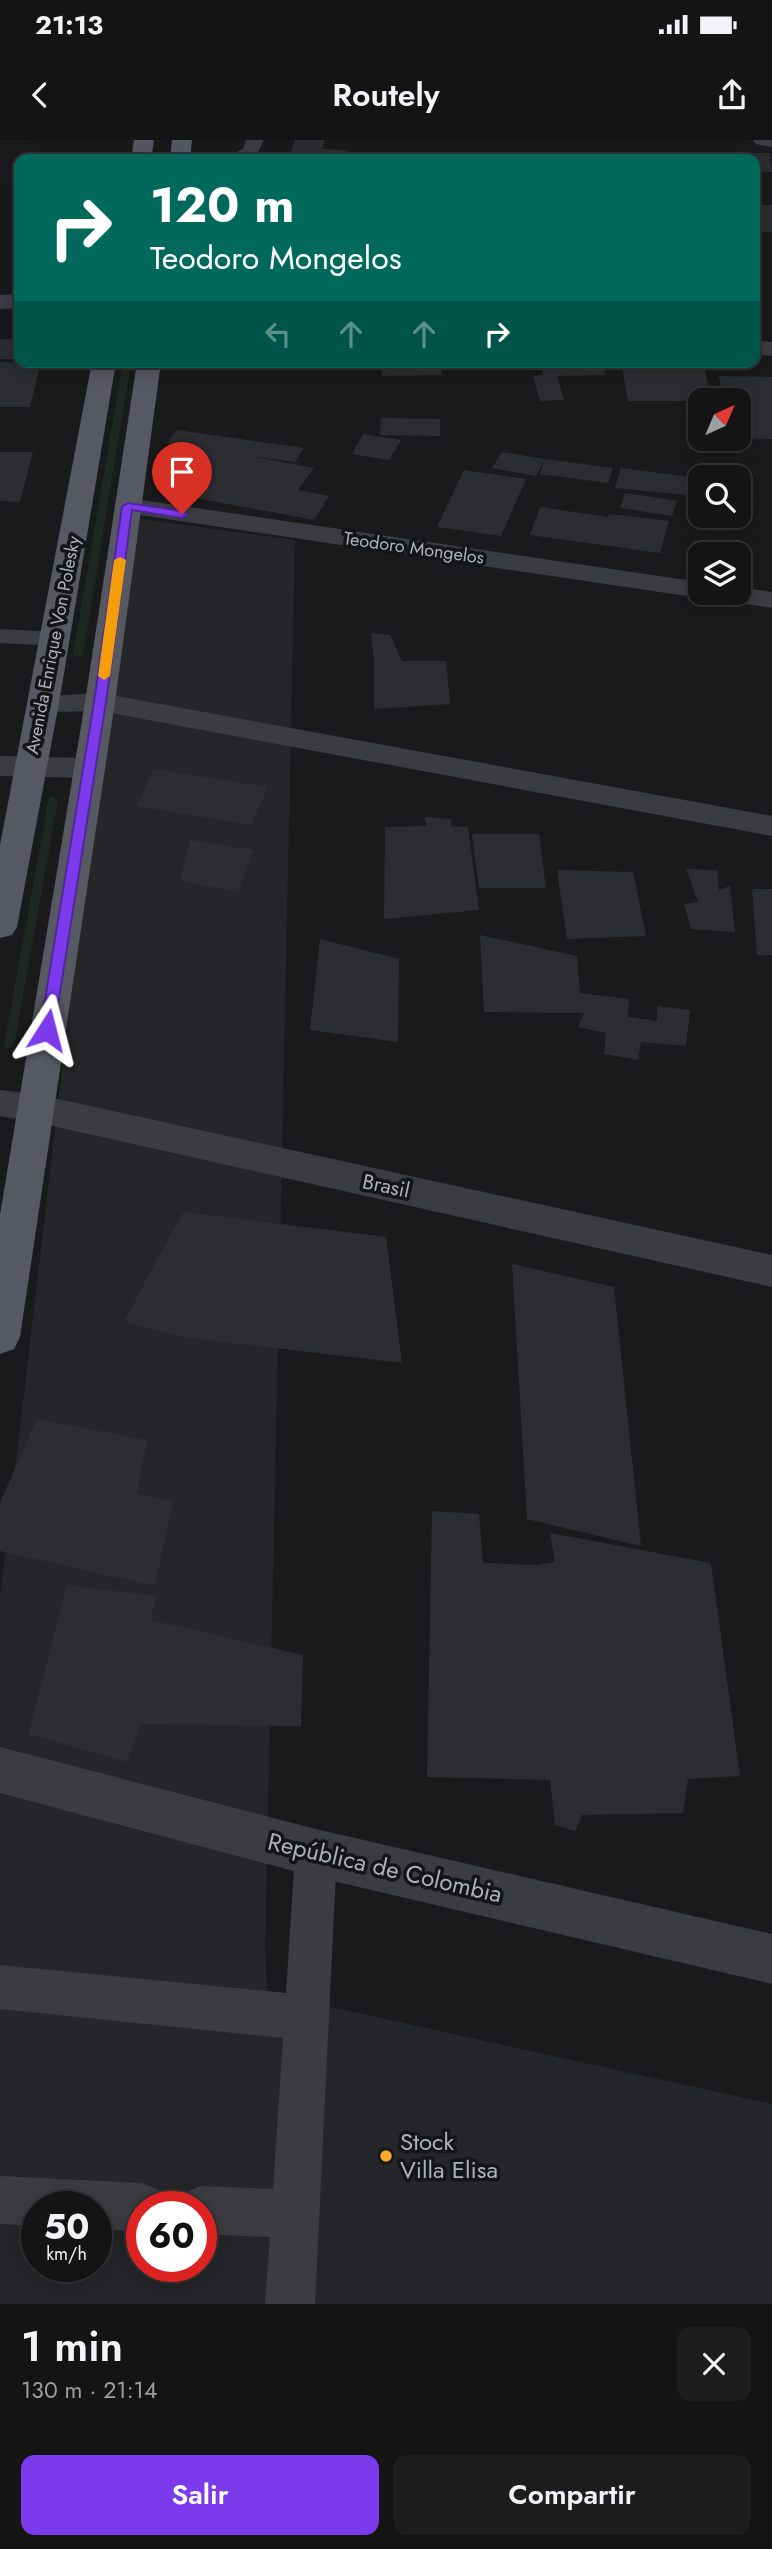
<!DOCTYPE html>
<html lang="es">
<head>
<meta charset="utf-8">
<style>
	:root { --surface:#141415; --page:#1d1d1e; --text:#f1f3f6; --muted:#9d9ea0; --line:#333334; --accent:#7c3aed }
	body { margin:0; font-family:Jost,sans-serif; background:var(--page); color:var(--text); height:100vh; display:flex; flex-direction:column; font-size:26px; white-space:nowrap }
	* { box-sizing:border-box; margin:0 }
	p { font-size:23px; color:var(--muted) }
	.icon { flex:none; width:38px; height:38px; fill:none; stroke:currentColor; stroke-width:2; stroke-linecap:round; stroke-linejoin:round }
	.map { position:relative; height:2164px; overflow:hidden }
	.sheet { display:flex; flex-direction:column; background:var(--surface); flex:1 }
	.sheet>* { flex:none }
	.hud { position:absolute; left:14px; top:14px; width:746px; height:214px; border-radius:14px; box-shadow:0 4px 18px #0003,0 0 0 2px var(--line); background:#00695c; color:#fff; overflow:hidden }
	.needle { width:46px; rotate:44deg }
	.fabs { position:absolute; left:688px; top:248px; display:grid; gap:14px }
	.fabs a { display:grid; place-items:center; width:63px; height:63px; border-radius:14px; background:var(--surface); box-shadow:0 4px 18px #0003,0 0 0 2px var(--line); font-size:35px }
	.speed { position:absolute; left:21px; top:2051px; display:flex; gap:14px; font-size:35px; font-weight:700; text-align:center }
	.speed>* { display:grid; place-content:center; width:91px; height:91px; border-radius:50%; background:var(--surface); box-shadow:0 4px 18px #0003,0 0 0 2px var(--line); line-height:1 }
	.speed small { font-size:18px; font-weight:400 }
	.speed .limit { border:10px solid #d22; background:#fff; color:#111 }
	.pin { position:absolute; display:grid; place-items:center; width:60px; height:60px; color:#fff; margin:-72px -30px; border-radius:50% 50% 50% 0; rotate:-45deg; box-shadow:0 0 7px #0007 }
	.pin .icon { rotate:45deg }
	.me { position:absolute; width:77px; margin:-38px; rotate:9deg; stroke-linejoin:round; filter:drop-shadow(0 0 5px #0008) }
	.turn { display:flex; align-items:center; gap:24px; height:147px; padding:0 21px; font-size:32px }
	.turn .icon { width:91px; height:91px; stroke-width:2.5 }
	.turn b { display:block; font-size:49px; line-height:60px }
	.lanes { display:flex; align-items:center; height:66px; padding:0 21px; background:#0003; justify-content:center; gap:35px; direction:ltr }
	.lanes .off { opacity:.35 }
	.round { display:grid; place-items:center; flex:none; width:74px; height:74px; border-radius:14px; background:var(--page) }
	.headline { display:flex; align-items:center; justify-content:space-between; height:119px; padding:0 21px }
	h1 { font-size:42px; font-weight:600; line-height:52px }
	.button { display:flex; gap:14px; margin-top:auto; padding:14px 21px }
	.button a { flex:1; height:80px; border-radius:14px; background:var(--accent); color:#fff; font-size:28px; font-weight:600; line-height:80px; text-align:center }
	.button a+a { background:var(--page); color:var(--text) }
	.status { display:flex; justify-content:space-between; align-items:center; height:49px; padding:0 35px; background:var(--surface); direction:ltr }
	.status svg { height:19px; fill:currentColor }
	header { display:flex; justify-content:space-between; align-items:center; height:91px; padding:0 21px; background:var(--surface); font-size:32px; font-weight:600 }
	.map>svg:first-child { display:block }
	.built { fill:#252629; fill-rule:evenodd }
	.green { fill:#1f2820 }
	.building { fill:#2c2d30 }
	.lines { fill:none; stroke-linecap:round; stroke-linejoin:round }
	.service { fill:#3a3c41; fill-rule:evenodd }
	.minor { fill:#3a3c41; fill-rule:evenodd }
	.tertiary { fill:#3a3c41; fill-rule:evenodd }
	.primary { fill:#565961; fill-rule:evenodd }
	.route { fill:#7c3aed; stroke:#51269a; stroke-width:2 }
	.slow { fill:#f59e0b }
	.poi-dot { fill:#feaa30; stroke:#141517; stroke-width:2.5 }
	.labels { text-anchor:middle; stroke-width:7; stroke-linejoin:round; paint-order:stroke }
	.far-street-label { font-size:18px; fill:#abb2bc; stroke:#141517 }
	.street-label { font-size:21px; fill:#abb2bc; stroke:#141517 }
	.near-street-label { font-size:24px; fill:#abb2bc; stroke:#141517 }
	.near-poi-label { font-size:24px; fill:#abb2bc; stroke:#141517; text-anchor:start }
</style>
</head>
<body>
<div class="status"><b>21:13</b><svg viewBox="0 0 49 12"><path d="M0 12V9h3v3zM5 12V6h3v6zM10 12V3h3v9zM15 12V0h3v12zM26 1h20v11H26zM47 4h2v5h-2z"/></svg></div>
<header><svg class="icon" aria-label="back" viewBox="0 0 24 24"><path d="M15 5l-7 7 7 7"/></svg>Routely<svg class="icon" aria-label="share" viewBox="0 0 24 24"><path d="M12 15V3M7 8l5-5 5 5M5 13v7h14v-7"/></svg></header>
<div class="map">
<svg width="772" height="2164" viewBox="0 0 772 2164">
	<rect width="100%" height="100%" fill="#1a1a1c"/>
	<!-- built -->
	<path class="built" d="M127,377L295,400L265,1809L267,1853L772,1964V2164H0V1458ZM37,2067H96V2126H37ZM142,2067H201V2126H142Z"/>
	<!-- green -->
	<g class="green">
		<polygon points="123,222 131,222 83,515 75,517 73,515"/>
		<polygon points="51,656 58,659 14,906 6,909 4,906 49,658"/>
	</g>
	<!-- building -->
	<g class="building">
		<polygon points="295,0 325,0 322,9 348,10 345,19 289,19"/>
		<polygon points="730,13 770,13 772,32 754,32 754,19 732,19"/>
		<rect x="754" y="65" width="18" height="27"/>
		<rect x="0" y="199" width="19" height="20"/>
		<polygon points="0,222 41,223 30,267 0,267"/>
		<polygon points="380,222 440,222 442,235 382,236"/>
		<polygon points="541,222 602,222 606,235 557,236 564,260 540,261 533,236 543,235"/>
		<polygon points="621,222 703,222 712,261 628,261"/>
		<polygon points="719,236 772,237 772,299 738,298 738,261 723,261"/>
		<polygon points="381,278 440,279 440,296 380,295"/>
		<polygon points="177,290 304,308 295,322 250,316 314,328 298,350 329,356 314,380 163,352 197,308 167,303"/>
		<polygon points="363,294 401,300 389,320 352,314"/>
		<polygon points="0,312 33,312 20,362 0,361"/>
		<polygon points="502,312 545,319 536,336 492,328"/>
		<polygon points="545,319 613,328 608,343 540,334"/>
		<polygon points="621,328 645,331 691,337 686,355 615,348"/>
		<polygon points="464,330 526,339 501,396 437,387"/>
		<polygon points="625,353 677,361 672,376 620,368"/>
		<polygon points="540,367 608,377 609,374 669,381 660,413 530,395"/>
		<polygon points="371,493 390,495 402,521 446,521 450,564 374,569 374,521"/>
		<polygon points="154,629 268,647 251,685 136,666"/>
		<polygon points="424,677 451,679 451,686 468,687 479,770 384,779 385,687 427,686"/>
		<polygon points="472,694 539,694 546,748 479,748"/>
		<polygon points="190,700 253,710 238,752 180,741"/>
		<polygon points="686,729 717,730 719,750 730,746 735,792 691,789 684,764 698,762"/>
		<polygon points="557,730 633,732 646,796 567,799"/>
		<polygon points="752,749 772,749 772,815 757,815"/>
		<polygon points="480,795 577,816 580,853 629,859 628,877 657,881 657,866 690,870 686,906 641,902 638,920 604,914 606,893 578,887 584,873 484,872"/>
		<polygon points="320,799 399,819 398,902 310,890"/>
		<polygon points="183,1072 386,1097 402,1223 181,1197 124,1181"/>
		<polygon points="512,1124 614,1147 641,1406 527,1379"/>
		<polygon points="37,1279 147,1300 137,1354 173,1362 155,1446 0,1411 0,1363"/>
		<polygon points="432,1371 479,1374 483,1423 536,1425 555,1422 550,1393 711,1423 740,1636 688,1639 683,1673 582,1675 575,1691 555,1685 550,1640 427,1637"/>
		<polygon points="67,1445 156,1456 151,1480 303,1515 301,1586 141,1584 127,1622 28,1594"/>
	</g>
	<g class="lines">
		<!-- service -->
		<g class="service">
			<polygon points="246,0 264,0 256,16 249,19 172,18 181,13 237,12 243,9"/>
			<polygon points="0,489 56,492 65,494 68,499 65,504 56,506 0,503"/>
			<polygon points="316,1692 331,1698 337,1713 315,2164 265,2164 270,2097 201,2094 201,2067 179,2067 184,2053 201,2046 273,2049 283,1898 0,1869 0,1825 286,1853 295,1713 301,1698"/>
			<polygon points="0,2036 142,2043 159,2050 166,2067 142,2067 142,2091 96,2089 96,2067 37,2067 37,2086 0,2084"/>
		</g>
		<!-- minor -->
		<g class="minor">
			<polygon points="753,0 772,0 772,7 756,4"/>
			<polygon points="19,154 19,168 0,169 0,155"/>
			<polygon points="754,200 772,202 772,216 754,214"/>
			<polygon points="128,358 700,442 700,453 738,453 738,447 772,452 772,468 714,459 711,454 700,458 119,372 115,366 119,360"/>
			<polygon points="100,553 772,676 772,696 100,571 44,572 33,569 29,563 33,557"/>
			<polygon points="0,616 87,618 98,621 102,628 98,635 87,638 0,636"/>
			<polygon points="0,950 35,954 772,1115 772,1147 35,982 0,976"/>
		</g>
		<!-- tertiary -->
		<polygon class="tertiary" points="0,1607 316,1689 772,1794 772,1844 316,1737 0,1653"/>
		<!-- primary -->
		<g class="primary">
			<polygon points="134,0 154,0 151,19 131,19"/>
			<polygon points="172,0 192,0 190,19 170,19"/>
			<polygon points="92,222 116,222 59,563 17,787 12,795 0,798 0,705"/>
			<polygon points="137,222 161,222 115,562 20,1197 14,1209 0,1214 0,1075 85,562"/>
		</g>
	</g>
	<!-- route -->
	<polygon class="route" points="128,363 182,371 188,374 182,378 132,370 106,562 54,890 47,895 40,890 94,562 122,366"/>
	<!-- slow -->
	<polygon class="slow" points="120,417 126,420 110,536 104,540 98,536 114,420"/>
	<!-- markers -->
	<circle class="poi-dot" cx="386" cy="2016" r="7"/>
	<g class="labels">
		<!-- far-street labels -->
		<g class="far-street-label">
			<text transform="translate(414 408) rotate(8)" y="6">Teodoro Mongelos</text>
			<text transform="translate(53 505) rotate(-79)" y="6">Avenida Enrique Von Polesky</text>
		</g>
		<!-- street labels -->
		<g class="street-label">
			<text transform="translate(386 1046) rotate(12)" y="7">Brasil</text>
		</g>
		<!-- near-street labels -->
		<g class="near-street-label">
			<text transform="translate(385 1728) rotate(13)" y="8">República de Colombia</text>
		</g>
		<!-- near-poi labels -->
		<g class="near-poi-label">
			<text x="400" y="2010">Stock<tspan x="400" dy="28">Villa Elisa</tspan></text>
		</g>
	</g>
</svg>
<div class="fabs">
<a><svg class="needle" viewBox="-14 -14 28 28"><path d="M0-13l5 13h-10z" fill="#e53935"/><path d="M0 13l5-13h-10z" fill="#9d9ea0"/></svg></a>
<a><svg class="icon" aria-label="search" viewBox="0 0 24 24"><circle cx="10" cy="10" r="6"/><path d="M15 15l6 6"/></svg></a>
<a><svg class="icon" aria-label="layers" viewBox="0 0 24 24"><path d="M12 4l9 5-9 5-9-5zM3 14l9 5 9-5"/></svg></a>
</div>
<div class="speed"><div>50<small>km/h</small></div><div class="limit">60</div></div>
<div class="pin" style="left:182px;top:374px;background:#d93025"><svg class="icon" aria-label="arrive" viewBox="0 0 24 24"><path d="M6 21V4h12l-3 4 3 4H6"/></svg></div>
<svg class="me" style="left:47px;top:890px" viewBox="-20 -20 40 40"><path d="M0-17L14 15 0 8-14 15z" fill="#7c3aed" stroke="#fff" stroke-width="4"/></svg>
<div class="hud">
<div class="turn"><svg class="icon" aria-label="right" viewBox="0 0 24 24"><path d="M7 20v-9h11M14 6l5 5-5 5"/></svg><div><b>120 m</b>Teodoro Mongelos</div></div>
<div class="lanes"><svg class="icon off" aria-label="left" viewBox="0 0 24 24"><path d="M17 20v-9H6M10 6l-5 5 5 5"/></svg><svg class="icon off" aria-label="ahead" viewBox="0 0 24 24"><path d="M12 20V5M6 11l6-6 6 6"/></svg><svg class="icon off" aria-label="ahead" viewBox="0 0 24 24"><path d="M12 20V5M6 11l6-6 6 6"/></svg><svg class="icon" aria-label="right" viewBox="0 0 24 24"><path d="M7 20v-9h11M14 6l5 5-5 5"/></svg></div>
</div>
</div>
<section class="sheet">
<div class="headline"><div><h1>1 min</h1><p>130 m · 21:14</p></div><a class="round"><svg class="icon" aria-label="close" viewBox="0 0 24 24"><path d="M6 6l12 12M18 6L6 18"/></svg></a></div>
<div class="button"><a>Salir</a><a>Compartir</a></div>
</section>
</body>
</html>
